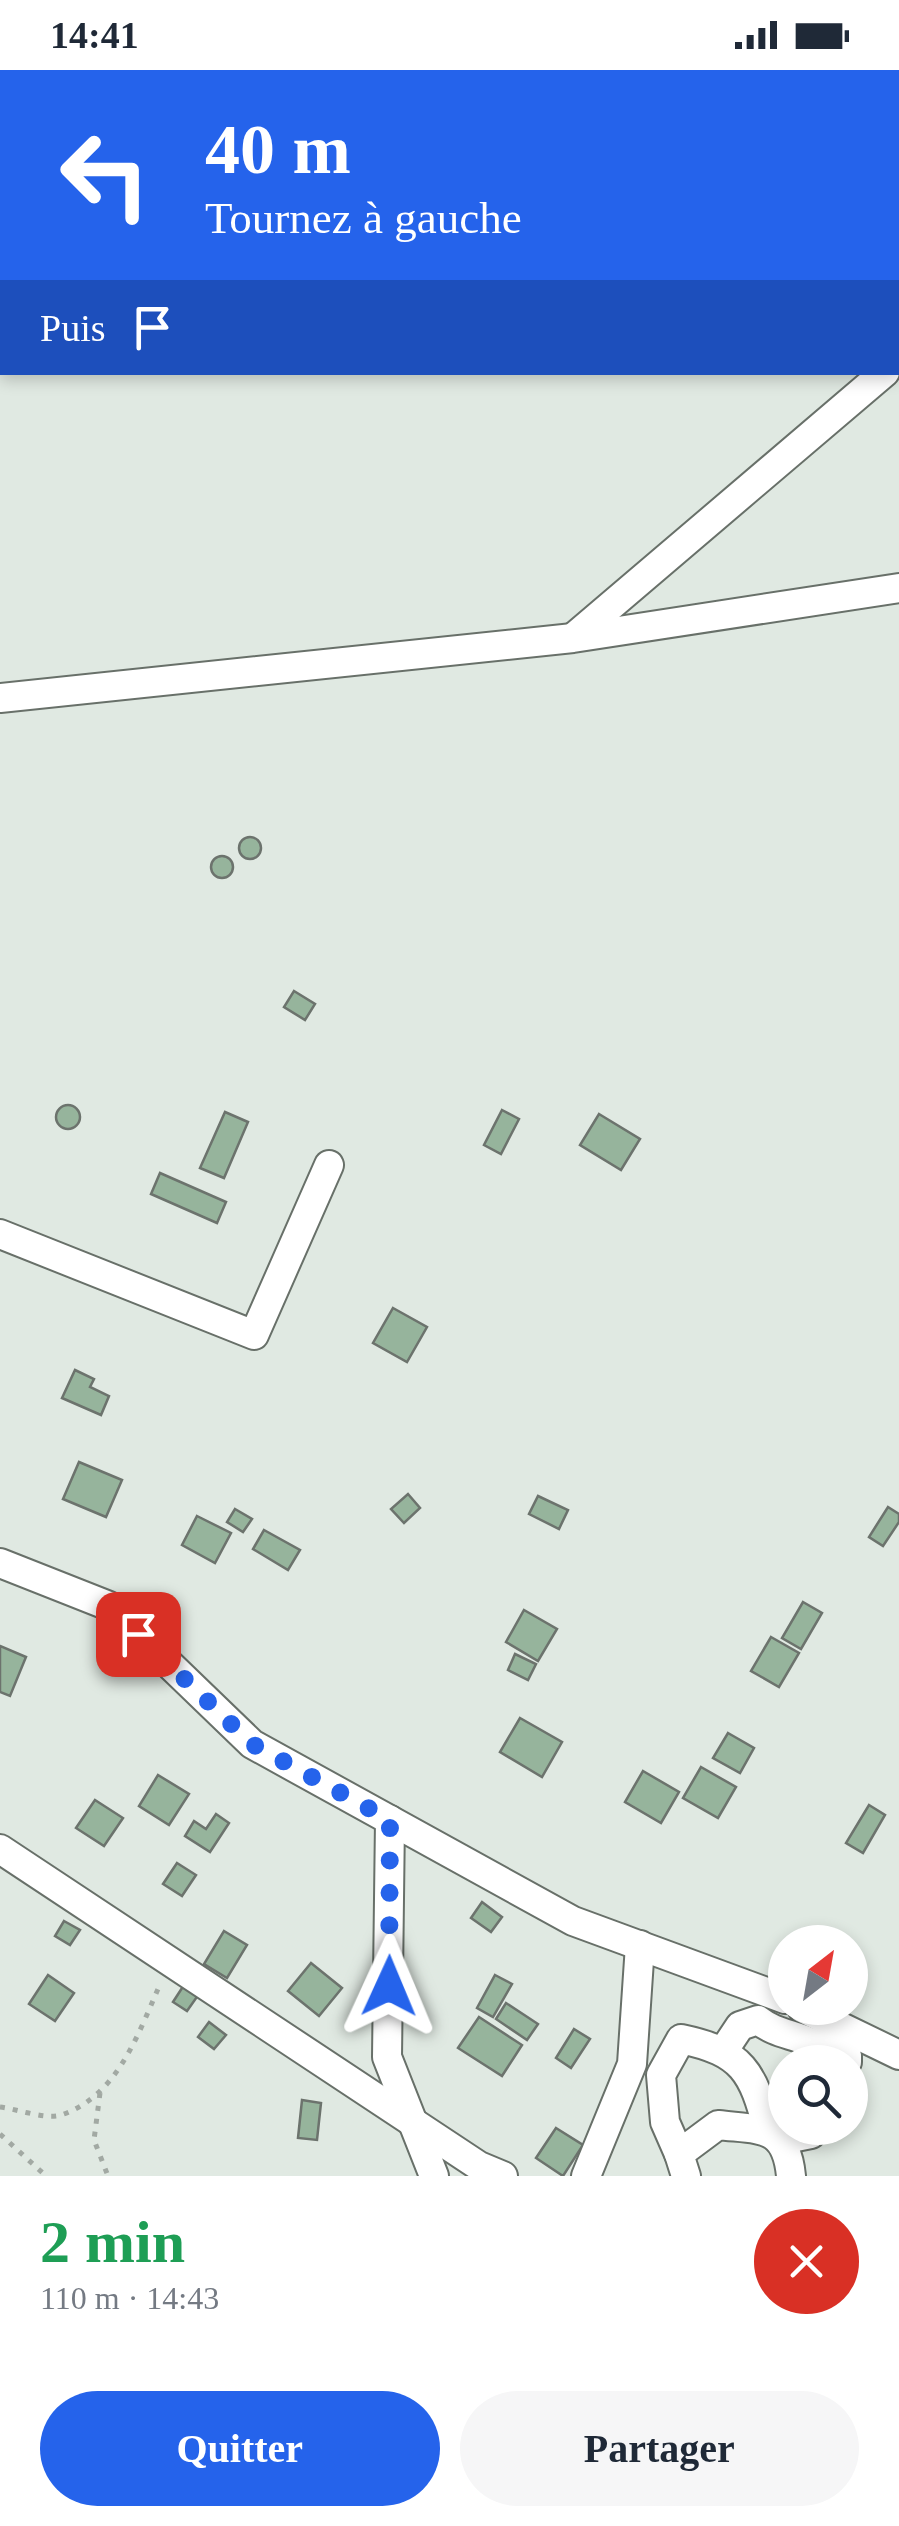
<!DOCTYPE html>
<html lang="fr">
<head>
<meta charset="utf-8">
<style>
	:root { --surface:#fff; --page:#f6f6f7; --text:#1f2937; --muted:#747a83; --accent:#2563eb }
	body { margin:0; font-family:"Times New Roman",serif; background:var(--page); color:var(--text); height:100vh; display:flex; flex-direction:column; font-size:38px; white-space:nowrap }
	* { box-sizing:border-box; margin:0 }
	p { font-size:32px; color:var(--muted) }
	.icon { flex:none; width:55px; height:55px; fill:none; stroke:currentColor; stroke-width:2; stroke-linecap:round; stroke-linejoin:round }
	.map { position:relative; height:2106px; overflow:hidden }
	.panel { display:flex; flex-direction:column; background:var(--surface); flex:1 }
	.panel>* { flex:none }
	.top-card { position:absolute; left:0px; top:0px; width:900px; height:305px; box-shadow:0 5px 15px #0003; background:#2563eb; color:#fff; overflow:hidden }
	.needle { width:65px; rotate:31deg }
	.tools { position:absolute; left:768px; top:1855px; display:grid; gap:20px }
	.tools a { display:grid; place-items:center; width:100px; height:100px; border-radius:50%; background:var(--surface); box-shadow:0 5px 15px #0003; font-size:50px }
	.pin { position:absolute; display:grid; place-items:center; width:85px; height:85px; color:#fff; margin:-42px; border-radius:20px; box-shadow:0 5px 15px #0006 }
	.me { position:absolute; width:110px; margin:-55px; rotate:1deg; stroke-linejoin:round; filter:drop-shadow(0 0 8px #0008) }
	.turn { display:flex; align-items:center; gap:35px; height:210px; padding:0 40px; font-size:45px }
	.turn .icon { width:130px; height:130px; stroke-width:2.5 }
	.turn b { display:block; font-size:70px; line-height:85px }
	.then { display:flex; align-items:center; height:95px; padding:0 40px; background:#0003; gap:20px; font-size:38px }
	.round { display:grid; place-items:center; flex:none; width:105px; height:105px; border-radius:52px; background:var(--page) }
	.summary { display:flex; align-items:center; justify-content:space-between; height:170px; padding:0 40px }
	h1 { font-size:60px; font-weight:800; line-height:75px; color:#1e9e55 }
	.action { display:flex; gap:20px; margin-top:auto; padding:20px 40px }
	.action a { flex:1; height:115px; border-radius:60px; background:var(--accent); color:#fff; font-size:40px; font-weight:800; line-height:115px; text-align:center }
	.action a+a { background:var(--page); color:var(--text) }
	.status { display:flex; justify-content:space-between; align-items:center; height:70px; padding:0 50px; background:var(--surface); direction:ltr }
	.status svg { height:28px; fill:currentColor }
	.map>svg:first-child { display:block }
	.building { fill:#96b49c; stroke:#6c736d; stroke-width:2.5 }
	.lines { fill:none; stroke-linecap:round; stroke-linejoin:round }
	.street-casing { stroke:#687069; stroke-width:32 }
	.path { stroke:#a2a9a3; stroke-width:5; stroke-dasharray:5 8; stroke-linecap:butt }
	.street { stroke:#fff; stroke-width:28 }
	.route { stroke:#2563eb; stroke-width:18; stroke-dasharray:0 32.4 }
</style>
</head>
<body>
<div class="status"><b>14:41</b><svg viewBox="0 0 49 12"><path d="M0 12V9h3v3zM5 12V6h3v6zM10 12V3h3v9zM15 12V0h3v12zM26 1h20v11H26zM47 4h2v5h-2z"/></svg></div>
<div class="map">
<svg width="899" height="2106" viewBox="0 0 899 2106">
	<rect width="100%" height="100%" fill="#e0e9e2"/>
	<!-- building -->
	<g class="building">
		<circle cx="250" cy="778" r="11"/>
		<circle cx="222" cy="797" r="11"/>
		<polygon points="294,921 315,934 305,950 284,937"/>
		<circle cx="68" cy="1047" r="12"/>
		<polygon points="502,1040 519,1049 501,1084 484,1075"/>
		<polygon points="225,1042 248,1052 224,1108 200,1098"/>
		<polygon points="599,1044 640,1069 621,1100 580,1075"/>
		<polygon points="160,1103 226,1132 217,1153 151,1124"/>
		<polygon points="393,1238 427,1257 407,1292 373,1273"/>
		<polygon points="75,1300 94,1309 90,1317 109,1326 101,1345 62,1328"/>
		<polygon points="79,1392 122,1410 106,1447 63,1429"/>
		<polygon points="408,1424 420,1438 404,1453 391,1439"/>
		<polygon points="538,1426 568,1440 559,1459 529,1444"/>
		<polygon points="888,1437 899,1444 899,1452 883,1476 869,1467"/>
		<polygon points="235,1439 252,1449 243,1462 227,1452"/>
		<polygon points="197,1446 231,1463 215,1493 182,1475"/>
		<polygon points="264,1460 300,1480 288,1500 253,1479"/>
		<polygon points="803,1532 822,1543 801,1579 782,1568"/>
		<polygon points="524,1540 557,1559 538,1591 506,1572"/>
		<polygon points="771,1567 799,1583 779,1617 751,1601"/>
		<polygon points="0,1576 26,1587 10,1626 0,1622"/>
		<polygon points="515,1584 536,1594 528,1610 508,1600"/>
		<polygon points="520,1648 562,1672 542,1707 500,1682"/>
		<polygon points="728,1663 754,1678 740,1703 713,1688"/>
		<polygon points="701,1697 736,1717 718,1748 683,1728"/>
		<polygon points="643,1701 679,1722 661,1753 625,1732"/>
		<polygon points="158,1705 189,1724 169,1755 139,1736"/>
		<polygon points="95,1730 123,1748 104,1776 76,1758"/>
		<polygon points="869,1735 885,1745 863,1783 846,1773"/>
		<polygon points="216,1744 229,1753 210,1782 185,1766 194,1751 206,1759"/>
		<polygon points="177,1793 196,1805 182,1826 163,1814"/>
		<polygon points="482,1832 502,1847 491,1862 471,1848"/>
		<polygon points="64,1851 80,1860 70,1875 55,1866"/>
		<polygon points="224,1861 247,1875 227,1908 204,1894"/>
		<polygon points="311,1893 342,1918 319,1946 288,1921"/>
		<polygon points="48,1905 74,1923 55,1951 29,1934"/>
		<polygon points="495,1905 512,1914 493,1947 477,1938"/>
		<polygon points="184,1915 199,1924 187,1941 173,1932"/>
		<polygon points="506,1933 538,1954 527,1970 496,1949"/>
		<polygon points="479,1947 522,1975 502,2006 458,1978"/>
		<polygon points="209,1952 226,1965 214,1979 198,1967"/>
		<polygon points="574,1959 590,1969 571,1998 556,1988"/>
		<polygon points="302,2030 321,2033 317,2070 298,2068"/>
		<polygon points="556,2058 583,2075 563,2106 536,2088"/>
	</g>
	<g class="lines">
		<!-- street casing -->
		<g class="street-casing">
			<g id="street">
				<polyline points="708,2 709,0"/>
				<polyline points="574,567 885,302"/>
				<polyline points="0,628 573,568 899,518"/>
				<polyline points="0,1164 254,1265 329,1095"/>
				<polyline points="0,1493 109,1536 252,1674 573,1851 785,1929"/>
				<polyline points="390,1750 387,1987 434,2106"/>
				<polyline points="0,1779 479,2096 503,2106"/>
				<polyline points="802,1938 899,1985"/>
				<path d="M724,1980L740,1956L758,1950C772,1961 785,1963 802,1969C819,1975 829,1983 847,1986V1992"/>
				<polyline points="781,2070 811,2064 816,2058"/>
				<path d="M679,2084L665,2052L661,2005L681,1969C743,1982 753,2002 768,2060"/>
				<polyline points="586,2106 632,1994 640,1875"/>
				<path d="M686,2106L679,2084L718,2055C760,2060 786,2054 791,2106"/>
			</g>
		</g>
		<!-- path -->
		<g class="path">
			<polyline points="100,2023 94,2070 108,2106"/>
			<path d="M0,2037C17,2039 46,2050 61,2045C116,2027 137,1967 158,1919"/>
			<polyline points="0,2064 46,2106"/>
		</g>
		<!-- street -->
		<use href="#street" class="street"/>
	</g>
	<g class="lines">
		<!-- route -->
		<polyline class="route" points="138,1564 252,1674 390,1750 389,1916"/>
	</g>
</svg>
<div class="tools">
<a><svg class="needle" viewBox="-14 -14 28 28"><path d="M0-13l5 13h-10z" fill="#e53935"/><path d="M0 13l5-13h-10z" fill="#747a83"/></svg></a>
<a><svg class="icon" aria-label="search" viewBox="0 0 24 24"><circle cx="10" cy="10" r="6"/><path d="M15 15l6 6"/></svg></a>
</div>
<div class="pin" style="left:138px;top:1564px;background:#d93025"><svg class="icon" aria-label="arrive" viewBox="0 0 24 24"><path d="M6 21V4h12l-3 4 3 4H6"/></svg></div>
<svg class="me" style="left:389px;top:1916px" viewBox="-20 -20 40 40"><path d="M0-17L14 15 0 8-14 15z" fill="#2563eb" stroke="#fff" stroke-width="4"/></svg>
<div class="top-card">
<div class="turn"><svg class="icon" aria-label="left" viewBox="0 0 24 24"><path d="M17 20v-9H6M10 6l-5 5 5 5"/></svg><div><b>40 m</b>Tournez à gauche</div></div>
<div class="then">Puis<svg class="icon" aria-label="arrive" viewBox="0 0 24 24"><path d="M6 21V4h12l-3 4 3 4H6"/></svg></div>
</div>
</div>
<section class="panel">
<div class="summary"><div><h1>2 min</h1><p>110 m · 14:43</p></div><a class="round" style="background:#d93025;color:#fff"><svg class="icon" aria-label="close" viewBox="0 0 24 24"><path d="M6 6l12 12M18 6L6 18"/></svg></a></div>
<div class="action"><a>Quitter</a><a>Partager</a></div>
</section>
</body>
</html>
